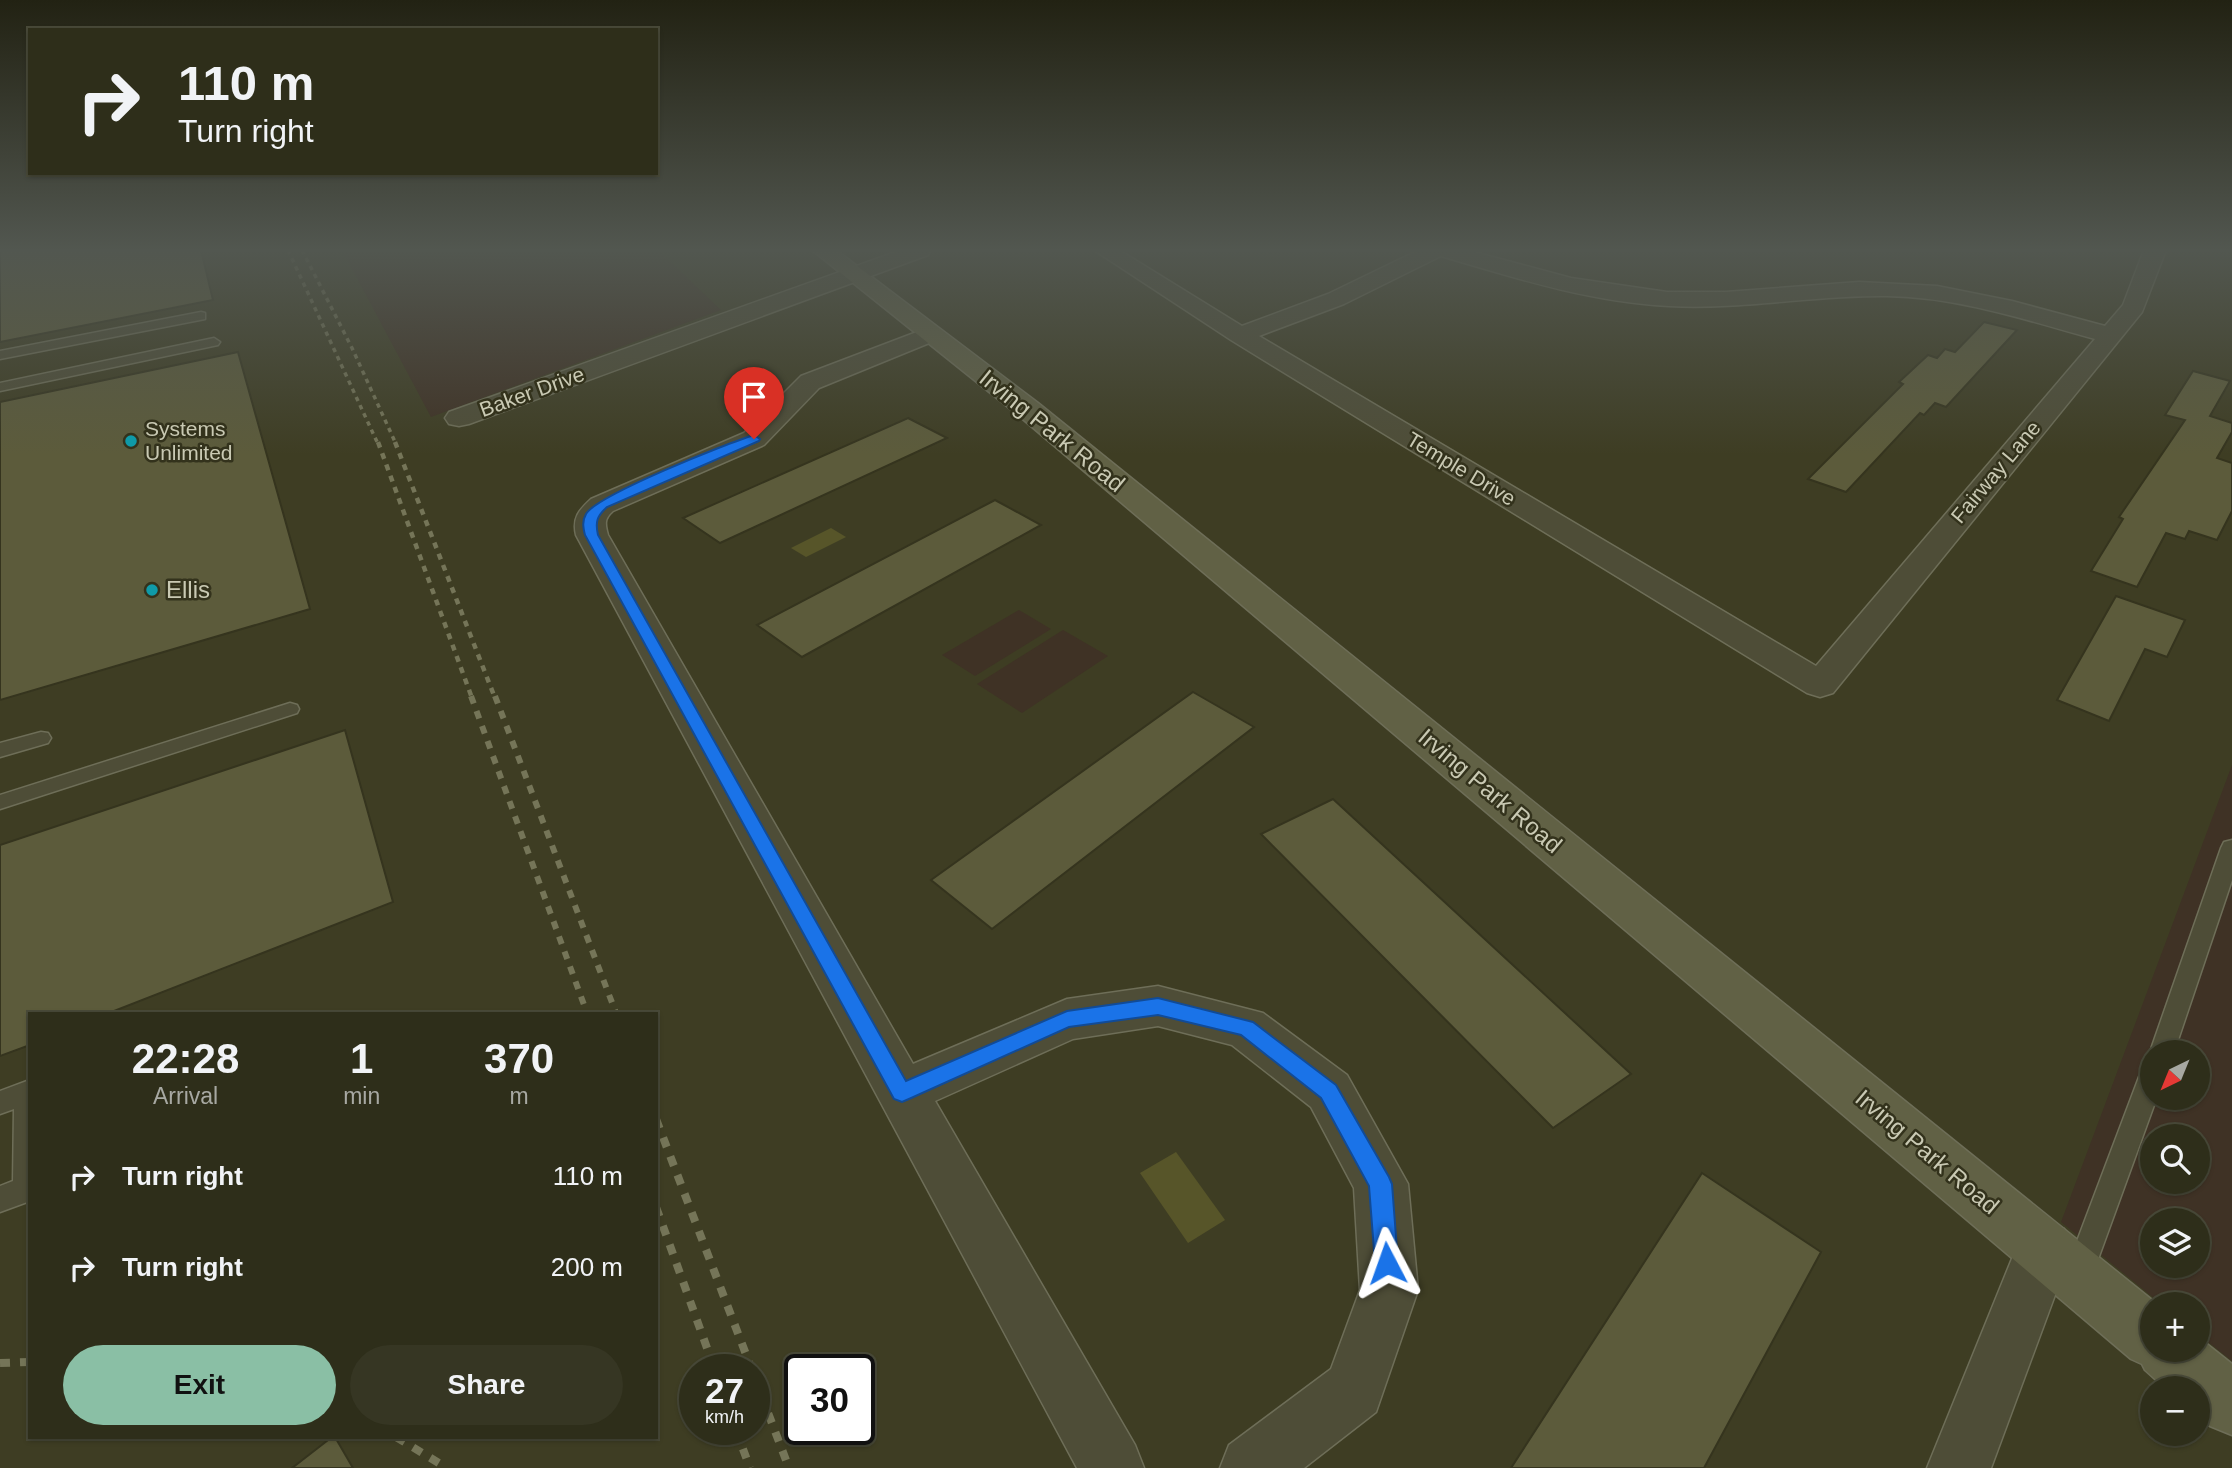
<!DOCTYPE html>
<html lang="en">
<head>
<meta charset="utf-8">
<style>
	:root { --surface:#2e2e1a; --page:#363623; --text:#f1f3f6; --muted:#a7a8a2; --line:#494a39; --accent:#8abfa5 }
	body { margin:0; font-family:Arial,sans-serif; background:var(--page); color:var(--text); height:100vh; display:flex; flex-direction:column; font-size:26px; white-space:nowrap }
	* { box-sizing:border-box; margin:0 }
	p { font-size:23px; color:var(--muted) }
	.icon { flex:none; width:38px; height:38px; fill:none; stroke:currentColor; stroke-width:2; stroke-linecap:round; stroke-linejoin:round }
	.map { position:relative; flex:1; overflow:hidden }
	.details { position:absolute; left:28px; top:1012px; width:630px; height:427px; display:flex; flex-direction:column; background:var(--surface); border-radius:0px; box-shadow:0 2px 5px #0004,0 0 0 2px var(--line) }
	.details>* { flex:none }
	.hud { position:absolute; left:28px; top:28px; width:630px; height:147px; border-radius:0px; box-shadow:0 2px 5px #0004,0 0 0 2px var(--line); background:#2e2e1a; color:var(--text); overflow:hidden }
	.needle { width:46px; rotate:223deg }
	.buttons { position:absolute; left:2140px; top:1040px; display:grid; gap:14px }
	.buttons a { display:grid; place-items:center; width:70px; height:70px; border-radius:50%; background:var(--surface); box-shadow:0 2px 5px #0004,0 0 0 2px var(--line); font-size:35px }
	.speed { position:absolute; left:679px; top:1354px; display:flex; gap:14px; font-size:35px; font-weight:700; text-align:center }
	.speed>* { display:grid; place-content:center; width:91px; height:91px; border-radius:50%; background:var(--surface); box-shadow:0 2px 5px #0004,0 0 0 2px var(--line); line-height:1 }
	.speed small { font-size:18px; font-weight:400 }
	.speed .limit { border:4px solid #111; border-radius:10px; background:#fff; color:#111 }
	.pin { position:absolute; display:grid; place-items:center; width:60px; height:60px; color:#fff; margin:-72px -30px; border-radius:50% 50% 50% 0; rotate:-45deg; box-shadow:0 0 7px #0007 }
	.pin .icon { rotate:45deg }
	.me { position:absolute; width:77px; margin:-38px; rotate:356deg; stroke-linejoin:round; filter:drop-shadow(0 0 5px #0008) }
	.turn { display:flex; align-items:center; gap:24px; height:147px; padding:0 35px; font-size:32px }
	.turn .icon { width:91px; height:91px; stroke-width:2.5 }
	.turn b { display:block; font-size:49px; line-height:60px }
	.eta { display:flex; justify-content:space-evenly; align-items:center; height:119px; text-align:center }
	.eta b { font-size:42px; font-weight:700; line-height:49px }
	.cta { display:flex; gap:14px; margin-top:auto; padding:14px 35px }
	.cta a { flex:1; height:80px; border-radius:42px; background:var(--accent); color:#111; font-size:28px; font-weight:700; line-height:80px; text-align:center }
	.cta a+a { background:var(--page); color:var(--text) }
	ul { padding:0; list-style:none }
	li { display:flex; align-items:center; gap:21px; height:91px; padding:0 35px }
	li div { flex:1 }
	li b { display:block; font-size:26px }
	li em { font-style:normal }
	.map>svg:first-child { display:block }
	.green { fill:#3f3225; fill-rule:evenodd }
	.water { fill:#575529 }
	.building { fill:#5c5b3b; stroke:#35341e; stroke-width:2 }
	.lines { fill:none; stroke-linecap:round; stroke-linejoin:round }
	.lane-casing { stroke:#6e6e58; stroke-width:3 }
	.street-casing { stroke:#6e6e58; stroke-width:3 }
	.secondary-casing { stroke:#6e6e58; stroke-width:3 }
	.lane { fill:#4e4d37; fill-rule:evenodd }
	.street { fill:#4e4d37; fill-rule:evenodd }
	.secondary { fill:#616145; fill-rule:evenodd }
	.rail-far3 { stroke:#757558; stroke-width:3.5; stroke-dasharray:4.5 4.5; stroke-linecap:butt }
	.rail-far2 { stroke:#757558; stroke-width:4.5; stroke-dasharray:6 6; stroke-linecap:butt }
	.rail-far1 { stroke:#757558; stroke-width:6; stroke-dasharray:8 8; stroke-linecap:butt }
	.rail { stroke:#757558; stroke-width:8; stroke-dasharray:10 10; stroke-linecap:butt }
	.route { fill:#1a73e8; stroke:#114b97; stroke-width:2 }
	.culture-dot { fill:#0f9aa8; stroke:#33321c; stroke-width:2.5 }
	.labels { text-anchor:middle; stroke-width:5; stroke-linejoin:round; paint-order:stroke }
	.far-street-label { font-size:21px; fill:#c9c9b3; stroke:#33321c }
	.far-poi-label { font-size:21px; fill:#c9c9b3; stroke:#33321c; text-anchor:start }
	.street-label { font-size:24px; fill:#c9c9b3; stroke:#33321c }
	.poi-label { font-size:24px; fill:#c9c9b3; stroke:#33321c; text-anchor:start }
</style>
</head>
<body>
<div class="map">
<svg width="2232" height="1468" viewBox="0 0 2232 1468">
	<rect width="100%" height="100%" fill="#3e3d23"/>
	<!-- green -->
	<g class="green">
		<polygon points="342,250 658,250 721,310 431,417"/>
		<polygon points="1019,610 1051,629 975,676 942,655"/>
		<polygon points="1063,630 1108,656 1022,713 977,684"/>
		<path d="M2232,765V1361L2198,1334V1304H2161L2061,1222ZM2152,1052H2198V1097H2152ZM2152,1136H2198V1181H2152ZM2152,1220H2198V1265H2152Z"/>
	</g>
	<!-- water -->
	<g class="water">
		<polygon points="831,528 846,537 806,557 791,548"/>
		<polygon points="1176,1152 1225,1220 1188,1243 1140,1173"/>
	</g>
	<!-- building -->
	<g class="building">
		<polygon points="0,250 201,250 213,300 0,342"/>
		<polygon points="1984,322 2017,330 1946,407 1935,403 1924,415 1920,413 1846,492 1808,479 1903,384 1899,382 1928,355 1937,358 1945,349 1955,352"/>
		<polygon points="238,352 310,609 0,700 0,402"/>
		<polygon points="2193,371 2230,381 2210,416 2232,423 2232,432 2217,458 2232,463 2232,511 2217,540 2189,531 2185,539 2166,533 2137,587 2091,571 2123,519 2119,517 2185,420 2165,415"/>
		<polygon points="908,418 947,438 720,543 683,518"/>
		<polygon points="995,500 1041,525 802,657 757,625"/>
		<polygon points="2116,596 2185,620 2167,657 2145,649 2109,721 2057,700"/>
		<polygon points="1193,692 1254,727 992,929 931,880"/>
		<polygon points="345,730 393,902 109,1013 30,1013 30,1045 0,1056 0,845"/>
		<polygon points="1333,799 1631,1074 1553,1128 1261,834"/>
		<polygon points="1702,1173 1821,1252 1704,1468 1511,1468"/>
		<polygon points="332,1437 335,1437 353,1468 292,1468"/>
	</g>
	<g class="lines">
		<!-- lane casing -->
		<g class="lane-casing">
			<g id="lane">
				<polygon points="201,312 205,313 205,319 0,359 0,351"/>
				<polygon points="214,338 220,342 218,345 0,391 0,383"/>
				<polygon points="290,703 297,705 299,709 297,713 0,809 0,795"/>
				<polygon points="41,732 48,733 51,738 48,743 0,757 0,743"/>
				<polygon points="2232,840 2232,880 2174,1052 2152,1052 2152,1058 2150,1052 2221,848 2224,842"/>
				<polygon points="2152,1066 2152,1097 2157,1097 2093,1273 2089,1283 2079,1287 2069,1283 2065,1273 2139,1077 2143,1069"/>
				<polygon points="27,1081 30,1082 30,1201 0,1212 0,1186 13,1181 14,1109 0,1114 0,1091"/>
			</g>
		</g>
		<!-- street casing -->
		<g class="street-casing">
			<g id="street">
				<polygon points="901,250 931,250 928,255 469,424 459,426 449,424 445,418 449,412"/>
				<path d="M1094,250H1119L1242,326L1328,294L1419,250H1467L1571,278L1667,292H1726L1859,282L1937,286L2012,301L2105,326L2123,305L2144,250H2166L2142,312L1833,693L1820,697L1807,693L1231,340ZM1441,256C1515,278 1591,302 1669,306C1742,310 1814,295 1887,296C1958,297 2026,320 2095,339L1816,666L1259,336L1344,304Z"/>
				<path d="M930,327L939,329L942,334L939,339L819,388L764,445L613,511C604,519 605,524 608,535L913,1064L1067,999L1158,986L1263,1013L1347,1075L1408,1184L1418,1290L1376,1412L1304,1468H1220L1229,1445L1331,1369L1360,1290L1354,1188L1311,1107L1232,1045L1158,1026L1073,1039L935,1101L1135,1445L1144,1468H1077L576,535C572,518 579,510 591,499L744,433L801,376Z"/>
				<polygon points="2044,1221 2064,1229 2072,1249 1991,1468 1927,1468 2024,1229"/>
			</g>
		</g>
		<!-- secondary casing -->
		<g class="secondary-casing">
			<polygon id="secondary" points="812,250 836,250 1038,403 2157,1304 2152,1304 2152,1349 2198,1349 2198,1337 2232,1364 2232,1435 2210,1426 2198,1416 2198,1388 2165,1388 2145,1370 2142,1364 2131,1359 1018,415"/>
		</g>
		<!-- lane -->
		<use href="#lane" class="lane"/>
		<!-- street -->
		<use href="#street" class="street"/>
		<!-- secondary -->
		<use href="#secondary" class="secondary"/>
		<!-- rail-far3 -->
		<g class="rail-far3">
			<polyline points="288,250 378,444"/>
			<polyline points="302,250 352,348 396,444"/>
		</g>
		<!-- rail-far2 -->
		<g class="rail-far2">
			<polyline points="378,442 472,698"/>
			<polyline points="395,442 495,698"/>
		</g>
		<!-- rail-far1 -->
		<g class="rail-far1">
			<polyline points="471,696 587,1013"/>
			<polyline points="495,696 616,1013"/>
		</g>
		<!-- rail -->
		<g class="rail">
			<polyline points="656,1119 752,1370"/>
			<polyline points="656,1207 715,1370"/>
			<polyline points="0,1363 30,1362"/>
			<polyline points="754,1376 789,1468"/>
			<polyline points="736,1430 750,1468"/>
			<polyline points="396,1437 447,1468"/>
		</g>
	</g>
	<!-- sky -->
	<linearGradient id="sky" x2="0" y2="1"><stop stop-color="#222213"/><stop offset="0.55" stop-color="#525750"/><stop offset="1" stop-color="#525750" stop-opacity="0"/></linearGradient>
	<rect width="2232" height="455" fill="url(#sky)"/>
	<!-- route -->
	<path class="route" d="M754,435L760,439L759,441L607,507C597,516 595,522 598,535L906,1081L1067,1011L1158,998L1253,1022L1336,1085L1389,1177L1392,1184L1398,1263L1395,1271L1387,1275L1378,1271L1375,1263L1369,1186L1321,1098L1241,1035L1158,1015L1069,1027L909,1099L902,1102L894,1099L585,535C583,527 582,521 586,514C597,495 728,443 754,435Z"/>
	<!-- markers -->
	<g class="culture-dot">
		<circle cx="131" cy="441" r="7"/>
		<circle cx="152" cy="590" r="7"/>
	</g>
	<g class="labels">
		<!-- far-street labels -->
		<g class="far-street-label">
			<text transform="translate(532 392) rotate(-20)" y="7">Baker Drive</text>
			<text transform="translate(1461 469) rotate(31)" y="7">Temple Drive</text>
			<text transform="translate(1996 472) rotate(-50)" y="7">Fairway Lane</text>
		</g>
		<!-- far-poi labels -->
		<g class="far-poi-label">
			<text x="145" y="436">Systems<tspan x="145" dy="24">Unlimited</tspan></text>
		</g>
		<!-- street labels -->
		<g class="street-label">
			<text transform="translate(1052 431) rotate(39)" y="8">Irving Park Road</text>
			<text transform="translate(1490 791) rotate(40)" y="8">Irving Park Road</text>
			<text transform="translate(1927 1152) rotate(40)" y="8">Irving Park Road</text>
		</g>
		<!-- poi labels -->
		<g class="poi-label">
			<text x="166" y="598">Ellis</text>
		</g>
	</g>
</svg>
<div class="buttons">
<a><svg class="needle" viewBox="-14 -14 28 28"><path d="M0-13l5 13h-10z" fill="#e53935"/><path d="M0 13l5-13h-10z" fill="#a7a8a2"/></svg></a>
<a><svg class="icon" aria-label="search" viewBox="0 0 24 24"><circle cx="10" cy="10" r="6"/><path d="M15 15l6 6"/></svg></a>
<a><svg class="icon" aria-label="layers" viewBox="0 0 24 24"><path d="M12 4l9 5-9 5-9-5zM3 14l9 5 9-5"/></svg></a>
<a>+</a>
<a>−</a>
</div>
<div class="speed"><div>27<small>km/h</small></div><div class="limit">30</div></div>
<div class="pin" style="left:754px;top:439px;background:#d93025"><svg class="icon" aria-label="arrive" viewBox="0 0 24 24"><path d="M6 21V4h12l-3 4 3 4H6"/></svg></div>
<svg class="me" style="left:1387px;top:1263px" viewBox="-20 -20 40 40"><path d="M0-17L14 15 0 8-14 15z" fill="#1a73e8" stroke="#fff" stroke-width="4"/></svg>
<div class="hud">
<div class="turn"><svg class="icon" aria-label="right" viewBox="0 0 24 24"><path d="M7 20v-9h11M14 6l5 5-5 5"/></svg><div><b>110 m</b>Turn right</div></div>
</div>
<section class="details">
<div class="eta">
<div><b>22:28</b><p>Arrival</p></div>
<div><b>1</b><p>min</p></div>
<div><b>370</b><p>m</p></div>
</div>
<ul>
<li><svg class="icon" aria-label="right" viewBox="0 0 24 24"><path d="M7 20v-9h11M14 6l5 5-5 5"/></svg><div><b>Turn right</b></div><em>110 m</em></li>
<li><svg class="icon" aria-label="right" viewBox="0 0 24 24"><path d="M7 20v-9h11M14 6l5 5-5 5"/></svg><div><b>Turn right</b></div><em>200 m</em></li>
</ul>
<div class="cta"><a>Exit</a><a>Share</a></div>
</section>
</div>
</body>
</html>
